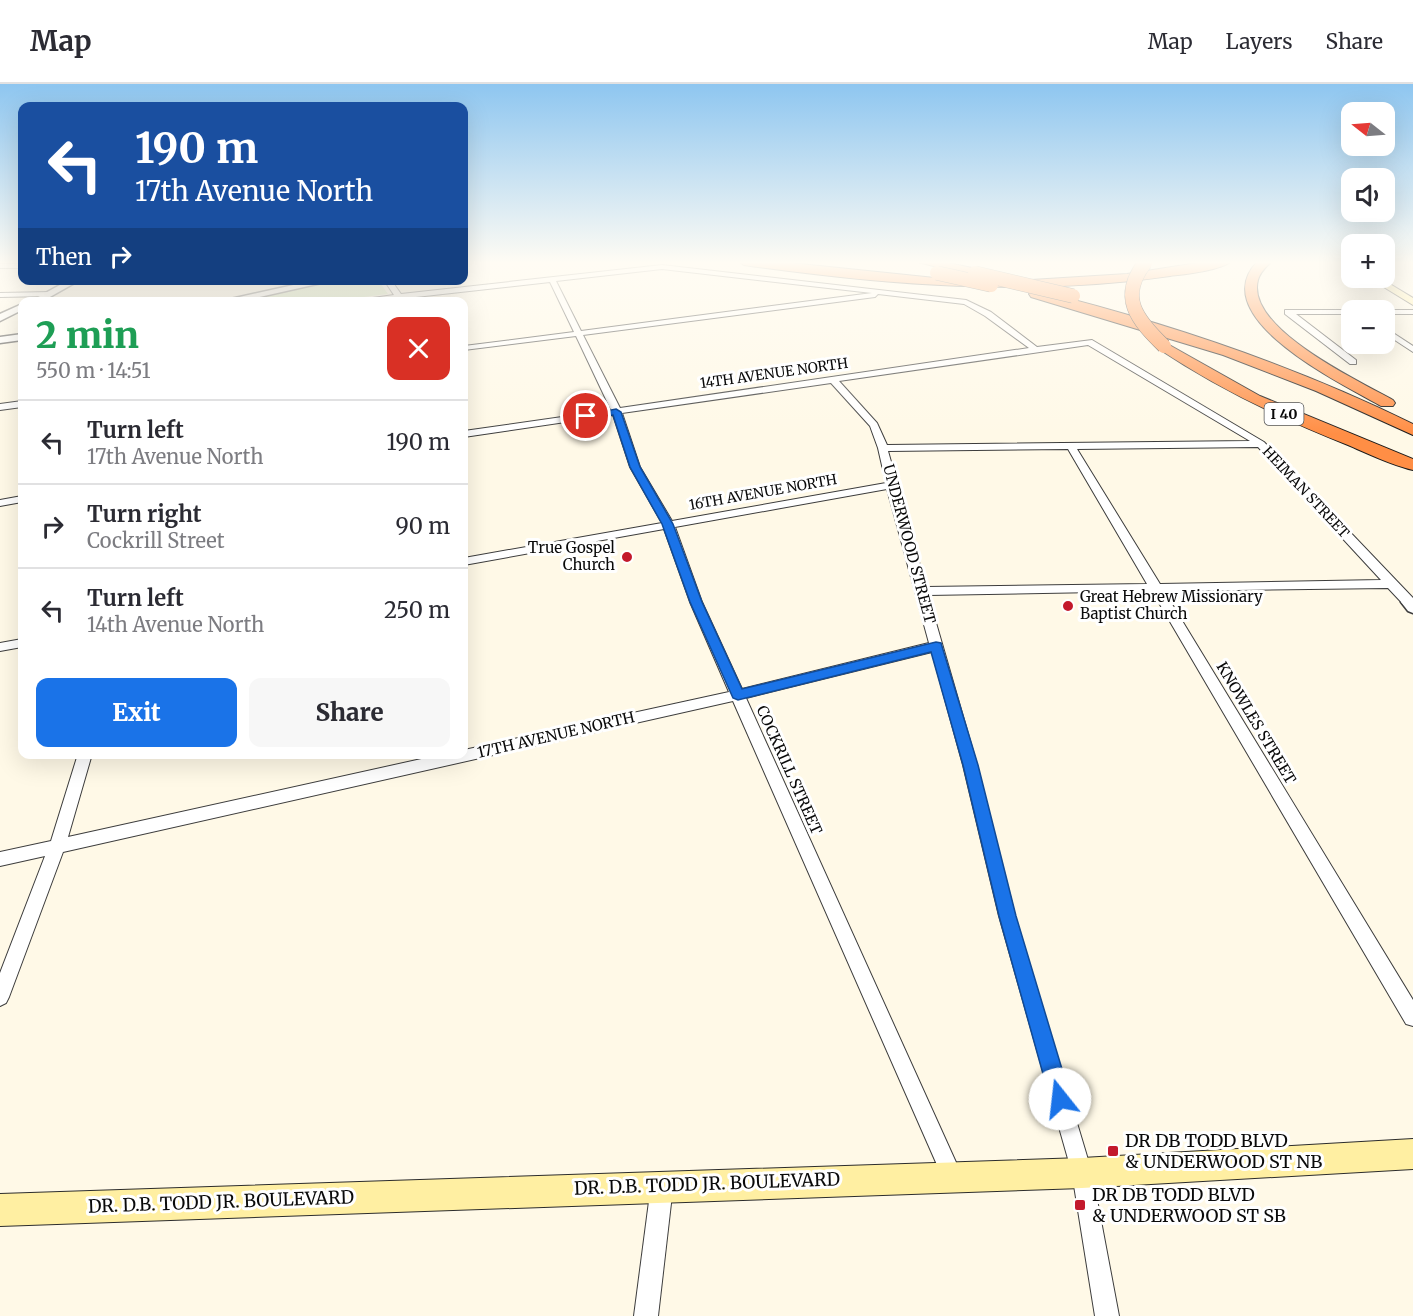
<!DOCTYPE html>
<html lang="en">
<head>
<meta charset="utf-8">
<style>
	:root { --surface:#fff; --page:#f7f7f7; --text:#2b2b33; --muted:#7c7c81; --line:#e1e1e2; --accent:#1a73e8 }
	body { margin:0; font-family:Merriweather,serif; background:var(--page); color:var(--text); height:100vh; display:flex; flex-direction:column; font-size:22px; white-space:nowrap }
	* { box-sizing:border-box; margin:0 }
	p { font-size:20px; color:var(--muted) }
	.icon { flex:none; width:33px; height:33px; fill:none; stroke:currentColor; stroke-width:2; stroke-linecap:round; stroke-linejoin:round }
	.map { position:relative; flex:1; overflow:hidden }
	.drawer { position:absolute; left:18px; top:213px; width:450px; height:462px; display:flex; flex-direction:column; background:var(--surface); border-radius:12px; box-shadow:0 6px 24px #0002 }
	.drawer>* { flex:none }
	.top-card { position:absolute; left:18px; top:18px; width:450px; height:183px; border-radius:12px; box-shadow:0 6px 24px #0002; background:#1a4fa0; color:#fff; overflow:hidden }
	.needle { width:39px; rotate:287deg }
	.tools { position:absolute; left:1341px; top:18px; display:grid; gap:12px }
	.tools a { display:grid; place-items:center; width:54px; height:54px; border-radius:12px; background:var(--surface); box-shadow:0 6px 24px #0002; font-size:30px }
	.pin { position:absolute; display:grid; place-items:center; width:51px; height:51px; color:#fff; margin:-26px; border:3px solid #fff; border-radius:50%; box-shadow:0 2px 6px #0007 }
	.me { position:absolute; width:66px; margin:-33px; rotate:344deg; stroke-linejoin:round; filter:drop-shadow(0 0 4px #0008) }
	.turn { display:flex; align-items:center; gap:21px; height:126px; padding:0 18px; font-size:27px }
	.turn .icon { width:78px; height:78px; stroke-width:2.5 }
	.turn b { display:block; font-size:42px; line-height:51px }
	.then { display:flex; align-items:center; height:57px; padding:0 18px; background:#0003; gap:12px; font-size:22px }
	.round { display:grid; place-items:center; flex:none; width:63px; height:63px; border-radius:12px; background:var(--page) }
	.head { display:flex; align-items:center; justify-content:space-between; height:102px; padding:0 18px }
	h1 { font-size:36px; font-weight:800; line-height:45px; color:#1e9e55 }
	.cta { display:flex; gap:12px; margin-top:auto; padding:12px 18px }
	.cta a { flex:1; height:69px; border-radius:12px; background:var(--accent); color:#fff; font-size:24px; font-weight:800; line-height:69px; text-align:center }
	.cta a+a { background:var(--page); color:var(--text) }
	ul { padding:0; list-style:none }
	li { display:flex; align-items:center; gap:18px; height:84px; padding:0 18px; border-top:2px solid var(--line) }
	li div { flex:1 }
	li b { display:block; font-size:22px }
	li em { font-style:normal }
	header { display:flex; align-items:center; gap:36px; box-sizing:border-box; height:84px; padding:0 30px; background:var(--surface); border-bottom:2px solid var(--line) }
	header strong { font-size:28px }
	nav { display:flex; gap:33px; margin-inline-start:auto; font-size:21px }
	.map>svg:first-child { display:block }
	.green { fill:#d2ecae }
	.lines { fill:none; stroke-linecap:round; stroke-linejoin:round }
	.minor-casing { stroke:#3d3d3d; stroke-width:2 }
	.tertiary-casing { stroke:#3d3d3d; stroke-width:3 }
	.secondary-casing { stroke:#2c2c2c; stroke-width:2 }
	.motorway-casing { stroke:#1b1b1b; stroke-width:2 }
	.minor { fill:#fff; fill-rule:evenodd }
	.tertiary { fill:#fff; fill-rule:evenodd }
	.secondary { fill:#ffefa2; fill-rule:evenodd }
	.motorway { fill:#ff8e45; fill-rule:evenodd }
	.motorway-bridge-casing { stroke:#1b1b1b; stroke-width:15; stroke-linecap:butt }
	.motorway-bridge { stroke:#ff8e45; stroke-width:14 }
	.route { fill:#1a73e8; stroke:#114b97; stroke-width:1.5 }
	.poi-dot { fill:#c3192c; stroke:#fff; stroke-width:2 }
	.labels { text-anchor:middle; stroke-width:6; stroke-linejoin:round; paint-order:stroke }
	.far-street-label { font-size:14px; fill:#0a0a0a; stroke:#fff }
	.shield { fill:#fff; stroke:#545454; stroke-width:1.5 }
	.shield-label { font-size:14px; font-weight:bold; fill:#0a0a0a }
	.street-label { font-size:15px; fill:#0a0a0a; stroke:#fff }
	.poi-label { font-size:15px; fill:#0a0a0a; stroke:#fff; text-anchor:end }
	.near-poi-label { font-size:18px; fill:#0a0a0a; stroke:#fff; text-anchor:start }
	.near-street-label { font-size:18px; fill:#0a0a0a; stroke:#fff }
</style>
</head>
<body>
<header>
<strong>Map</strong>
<nav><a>Map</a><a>Layers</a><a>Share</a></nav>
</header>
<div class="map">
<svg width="1413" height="1232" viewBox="0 0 1413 1232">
	<rect width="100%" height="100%" fill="#fff9e7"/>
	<!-- green -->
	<polygon class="green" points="344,196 379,197 388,210 323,218 231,218"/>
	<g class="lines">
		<!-- minor casing -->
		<g class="minor-casing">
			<g id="minor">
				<rect x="0" y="180" width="22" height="4"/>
				<path d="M662,181L966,216L991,228L1037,263L1092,256L1264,358L1413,514V522L1404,521L1388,504L1164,507L1413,916V942L1406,940L1152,507L928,511L977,681L1015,832L1092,1089L1119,1232H1095L1072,1089L999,832L963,681L932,568L746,614L959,1085L963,1092L959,1099L952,1103L945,1099L733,617L63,768L9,913L6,919L0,922V889L45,772L0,782V768L51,757L78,670H92L68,753L444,670H464V666L729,608L690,518L664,445L464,481V474L662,439L630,383L613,331L464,353V347L611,326L576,252L464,266V262L574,248L550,198L371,218H344L394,211L384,196H391L401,210ZM662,185L872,209L581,247L556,197ZM878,210L964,220L985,232L1029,264L620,324L583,251L875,213ZM1088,261L1250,357L887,361L877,339L839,297ZM831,299L870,342L878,364L886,399L672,437L640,383L622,329ZM1258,363L1381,496L1160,500L1077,365ZM1068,365L1147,500L926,503L888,367ZM887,405L929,559L742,605L702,518L675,443Z"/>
				<polygon points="50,208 50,212 47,212 0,213 0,209"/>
				<polygon points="1285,226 1355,226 1352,226 1352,230 1296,230 1356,276 1356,280 1350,280 1285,230"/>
				<polygon points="1381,226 1413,226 1413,230 1384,230 1384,226"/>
				<polygon points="1384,243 1413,262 1413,268 1384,249"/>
				<polygon points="22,317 22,323 0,326 0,320"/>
				<polygon points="22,412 22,418 0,422 0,416"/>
				<polygon points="22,555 22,563 0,567 0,559"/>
				<polygon points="662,1091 669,1095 673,1102 658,1232 634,1232 651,1102 655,1095"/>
			</g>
		</g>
		<!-- tertiary casing -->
		<g class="tertiary-casing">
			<g id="tertiary">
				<polygon points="69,196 80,196 41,218 29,218"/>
				<polygon points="316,196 335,196 237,218 217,218"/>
				<polygon points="22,220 22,226 0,237 0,230"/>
				<polygon points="22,250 22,256 0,259 0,253"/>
				<polygon points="1408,513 1413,515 1413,529 1408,527 1401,518"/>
			</g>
		</g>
		<!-- secondary casing -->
		<g class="secondary-casing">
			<g id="secondary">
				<polygon points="1345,177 1352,177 1352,182"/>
				<polygon points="1369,194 1380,194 1413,214 1413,221"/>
				<polygon points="1413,1055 1413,1085 1082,1104 0,1142 0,1110 1082,1074"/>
			</g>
		</g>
		<!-- motorway casing -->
		<g class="motorway-casing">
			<g id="motorway">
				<path d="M738,177H772L935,194L1031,196L1127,190L1210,177H1232C1219,187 1186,190 1170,192C1028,213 886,201 744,181Z"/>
				<polygon points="914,177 939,177 977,185 979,188 973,192"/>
				<path d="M1258,177H1272C1266,183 1260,188 1258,196C1245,244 1359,297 1393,316L1395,319L1393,322H1381C1344,301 1202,233 1258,177Z"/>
				<path d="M1035,206C1165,238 1293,281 1413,340V351L1316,307L1223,271L1031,213L1029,210L1031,207Z"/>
				<path d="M1164,258L1260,312L1413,375V386C1391,381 1369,370 1348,361C1282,335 1219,305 1159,265L1157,262Z"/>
			</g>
		</g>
		<!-- minor -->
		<use href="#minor" class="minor"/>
		<!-- tertiary -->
		<use href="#tertiary" class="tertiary"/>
		<!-- secondary -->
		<use href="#secondary" class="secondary"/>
		<!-- motorway -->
		<use href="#motorway" class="motorway"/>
		<!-- motorway-bridge casing -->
		<g class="motorway-bridge-casing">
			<g id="motorway-bridge">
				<path d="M1145,179C1118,213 1137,236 1164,262"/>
				<polyline points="937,189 991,201"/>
				<polyline points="975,189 1073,212"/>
			</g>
		</g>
		<!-- motorway-bridge -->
		<use href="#motorway-bridge" class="motorway-bridge"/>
	</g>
	<!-- sky -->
	<linearGradient id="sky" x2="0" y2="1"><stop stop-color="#8ec6f0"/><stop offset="0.51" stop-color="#fffcf4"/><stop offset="1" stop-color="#fffcf4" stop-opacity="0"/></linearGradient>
	<rect width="1413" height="350" fill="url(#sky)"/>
	<!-- route -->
	<polygon class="route" points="616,325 621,328 640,383 673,440 702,518 742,605 936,558 941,559 978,681 1016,832 1071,1015 1068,1022 1060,1025 1053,1022 1050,1015 999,832 963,681 931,568 738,616 733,614 690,518 662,440 630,383 613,331 586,335 581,332"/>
	<!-- markers -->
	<g class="poi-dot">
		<circle cx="627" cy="473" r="6"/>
		<circle cx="1068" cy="522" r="6"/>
		<rect x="1107" y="1061" width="12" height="12" rx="3"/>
		<rect x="1074" y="1115" width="12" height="12" rx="3"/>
	</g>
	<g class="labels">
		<!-- far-street labels -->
		<g class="far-street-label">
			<text transform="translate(774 289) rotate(-8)" y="5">14TH AVENUE NORTH</text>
			<text transform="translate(763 408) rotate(-10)" y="5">16TH AVENUE NORTH</text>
			<text transform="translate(1306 408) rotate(47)" y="5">HEIMAN STREET</text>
		</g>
		<!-- shield labels -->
		<rect class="shield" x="1264.5" y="319" width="39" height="22" rx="4.5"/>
		<g class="shield-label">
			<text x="1284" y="335">I 40</text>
		</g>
		<!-- street labels -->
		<g class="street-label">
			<text transform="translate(909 460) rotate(75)" y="5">UNDERWOOD STREET</text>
			<text transform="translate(1256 639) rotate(59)" y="5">KNOWLES STREET</text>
			<text transform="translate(556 651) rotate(-13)" y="5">17TH AVENUE NORTH</text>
			<text transform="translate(789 686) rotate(66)" y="5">COCKRILL STREET</text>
		</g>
		<!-- poi labels -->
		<g class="poi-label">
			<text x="615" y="469">True Gospel<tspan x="615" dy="17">Church</tspan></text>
			<text x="1080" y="518" text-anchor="start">Great Hebrew Missionary<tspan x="1080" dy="17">Baptist Church</tspan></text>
		</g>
		<!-- near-poi labels -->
		<g class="near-poi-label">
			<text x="1125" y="1063">DR DB TODD BLVD<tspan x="1125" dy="21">&amp; UNDERWOOD ST NB</tspan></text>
			<text x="1092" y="1117">DR DB TODD BLVD<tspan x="1092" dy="21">&amp; UNDERWOOD ST SB</tspan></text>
		</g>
		<!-- near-street labels -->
		<g class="near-street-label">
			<text transform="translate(707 1100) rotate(-2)" y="6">DR. D.B. TODD JR. BOULEVARD</text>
			<text transform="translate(221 1118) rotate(-2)" y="6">DR. D.B. TODD JR. BOULEVARD</text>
		</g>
	</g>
</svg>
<div class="tools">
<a><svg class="needle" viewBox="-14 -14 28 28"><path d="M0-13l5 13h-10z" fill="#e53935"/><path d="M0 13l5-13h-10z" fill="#7c7c81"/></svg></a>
<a><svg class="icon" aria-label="sound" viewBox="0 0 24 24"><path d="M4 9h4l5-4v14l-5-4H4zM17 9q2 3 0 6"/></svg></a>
<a>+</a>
<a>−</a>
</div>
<div class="pin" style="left:586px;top:332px;background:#d93025"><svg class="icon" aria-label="arrive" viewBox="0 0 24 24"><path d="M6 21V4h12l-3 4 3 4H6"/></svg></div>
<svg class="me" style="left:1060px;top:1015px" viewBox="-20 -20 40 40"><circle r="19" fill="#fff"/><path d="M0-13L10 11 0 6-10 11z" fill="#1a73e8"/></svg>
<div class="top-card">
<div class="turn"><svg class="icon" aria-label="left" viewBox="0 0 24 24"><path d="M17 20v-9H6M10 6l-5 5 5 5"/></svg><div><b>190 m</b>17th Avenue North</div></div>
<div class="then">Then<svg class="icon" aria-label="right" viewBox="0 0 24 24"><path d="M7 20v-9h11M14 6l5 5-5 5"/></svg></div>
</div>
<section class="drawer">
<div class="head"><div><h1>2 min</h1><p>550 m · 14:51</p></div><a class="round" style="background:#d93025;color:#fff"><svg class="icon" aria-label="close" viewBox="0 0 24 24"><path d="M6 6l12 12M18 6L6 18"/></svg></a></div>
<ul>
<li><svg class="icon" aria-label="left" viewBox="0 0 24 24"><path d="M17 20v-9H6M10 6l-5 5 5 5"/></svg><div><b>Turn left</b><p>17th Avenue North</p></div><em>190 m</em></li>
<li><svg class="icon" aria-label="right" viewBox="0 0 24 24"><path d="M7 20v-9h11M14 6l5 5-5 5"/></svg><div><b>Turn right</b><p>Cockrill Street</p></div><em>90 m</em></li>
<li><svg class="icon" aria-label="left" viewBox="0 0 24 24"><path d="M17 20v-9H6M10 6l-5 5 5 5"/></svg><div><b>Turn left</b><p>14th Avenue North</p></div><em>250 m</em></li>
</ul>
<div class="cta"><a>Exit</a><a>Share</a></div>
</section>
</div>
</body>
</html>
